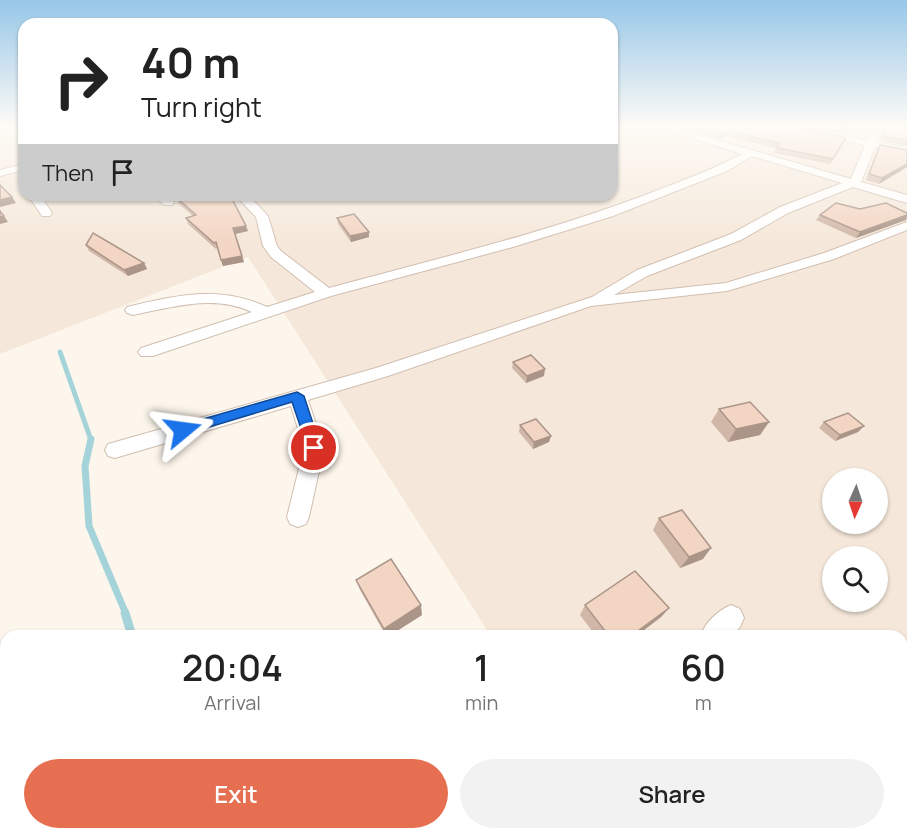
<!DOCTYPE html>
<html lang="en">
<head>
<meta charset="utf-8">
<style>
	:root { --surface:#fff; --page:#f2f2f2; --text:#222; --muted:#767676; --accent:#e76f51 }
	body { margin:0; font-family:Manrope,sans-serif; background:var(--page); color:var(--text); height:100vh; display:flex; flex-direction:column; font-size:22px; white-space:nowrap }
	* { box-sizing:border-box; margin:0 }
	p { font-size:20px; color:var(--muted) }
	.icon { flex:none; width:33px; height:33px; fill:none; stroke:currentColor; stroke-width:2; stroke-linecap:round; stroke-linejoin:round }
	.map { position:relative; flex:1; overflow:hidden }
	.panel { position:absolute; left:0px; top:630px; width:908px; height:210px; display:flex; flex-direction:column; background:var(--surface); border-radius:18px 18px 0 0; box-shadow:0 2px 4px #0004 }
	.panel>* { flex:none }
	.hud { position:absolute; left:18px; top:18px; width:600px; height:183px; border-radius:18px; box-shadow:0 2px 4px #0004; background:#fff; color:var(--text); overflow:hidden }
	.needle { width:39px; rotate:183deg }
	.tools { position:absolute; left:822px; top:468px; display:grid; gap:12px }
	.tools a { display:grid; place-items:center; width:66px; height:66px; border-radius:50%; background:var(--surface); box-shadow:0 2px 4px #0004; font-size:30px }
	.pin { position:absolute; display:grid; place-items:center; width:51px; height:51px; color:#fff; margin:-26px; border:3px solid #fff; border-radius:50%; box-shadow:0 2px 6px #0007 }
	.me { position:absolute; width:66px; margin:-33px; rotate:74deg; stroke-linejoin:round; filter:drop-shadow(0 0 4px #0008) }
	.turn { display:flex; align-items:center; gap:21px; height:126px; padding:0 24px; font-size:27px }
	.turn .icon { width:78px; height:78px; stroke-width:2.5 }
	.turn b { display:block; font-size:42px; line-height:51px }
	.then { display:flex; align-items:center; height:57px; padding:0 24px; background:#0003; gap:12px; font-size:22px }
	.eta { display:flex; justify-content:space-evenly; align-items:center; height:102px; text-align:center }
	.eta b { font-size:36px; font-weight:600; line-height:42px }
	.action { display:flex; gap:12px; margin-top:auto; padding:12px 24px }
	.action a { flex:1; height:69px; border-radius:36px; background:var(--accent); color:#fff; font-size:24px; font-weight:600; line-height:69px; text-align:center }
	.action a+a { background:var(--page); color:var(--text) }
	.map>svg:first-child { display:block }
	.residential { fill:#f5e8da; fill-rule:evenodd }
	.lines { fill:none; stroke-linecap:round; stroke-linejoin:round }
	.stream-far2 { stroke:#a5d3da; stroke-width:5 }
	.stream-far1 { stroke:#a5d3da; stroke-width:7 }
	.stream { stroke:#a5d3da; stroke-width:9 }
	.minor-casing { stroke:#d1beb0; stroke-width:2 }
	.minor { fill:#fff; fill-rule:evenodd }
	.wall { fill:#d1b7a8 }
	.shaded-wall { fill:#aa9588 }
	.building { fill:#f3d5c3; stroke:#aa9588; stroke-width:1.5 }
	.route { fill:#1a73e8; stroke:#114b97; stroke-width:1.5 }
</style>
</head>
<body>
<div class="map">
<svg width="907" height="840" viewBox="0 0 907 840">
	<rect width="100%" height="100%" fill="#fdf6ec"/>
	<!-- residential -->
	<path class="residential" d="M0,126H24V195H612V126H907V840H622L618,834H902V636H491L248,257L0,354ZM832,478H878V524H832ZM832,556H878V602H832Z"/>
	<g class="lines">
		<!-- stream-far2 -->
		<polyline class="stream-far2" points="60,352 91,440"/>
		<!-- stream-far1 -->
		<polyline class="stream-far1" points="91,439 85,466 89,526 126,614"/>
		<!-- stream -->
		<g class="stream">
			<polyline points="125,613 132,636"/>
			<polyline points="183,834 185,840"/>
		</g>
		<!-- minor casing -->
		<g class="minor-casing">
			<g id="minor">
				<path d="M654,126H669L851,179L865,145L779,126H798L867,140L870,126H880L876,142L907,148V154L875,147L861,182L907,195V203L853,187L788,213L741,240L647,276L614,295L726,283L824,253L907,222V230L834,259L727,291L591,306L388,376L308,400L324,448L309,517L306,524L298,527L290,524L287,517L304,448L291,406L115,458L108,456L105,450L108,444L376,368L592,297L637,270L731,234L780,207L842,183L752,156L727,171L613,216L513,247L331,296L153,356H141L138,352L141,348L252,312C214,294 172,307 133,315L127,313L125,310L127,307C176,295 220,285 267,307L315,292L271,257L263,246L256,217L235,195H248L268,216L277,246L281,251L329,288C435,259 542,234 645,195C678,182 711,171 742,154Z"/>
				<polygon points="24,164 24,170 0,176 0,170"/>
				<polygon points="28,195 40,195 52,213 50,216 42,216"/>
				<polygon points="153,195 166,195 174,202 172,205 164,205"/>
				<path d="M731,605L740,609L744,618L740,627L732,636H700C706,622 717,611 731,605Z"/>
				<polygon points="907,811 907,840 832,840 834,834 902,834 902,812"/>
				<polygon points="380,834 415,834 417,840 382,840"/>
				<polygon points="686,834 721,834 723,840 688,840"/>
			</g>
		</g>
		<!-- minor -->
		<use href="#minor" class="minor"/>
	</g>
	<!-- wall -->
	<g class="wall">
		<polygon points="677,126 793,126 846,138 830,164 774,153 776,148 726,136 720,139"/>
		<polygon points="809,126 869,126 867,130 853,127 848,134"/>
		<polygon points="881,126 907,126 907,146 880,140 883,133"/>
		<polygon points="880,145 907,150 907,167 879,184 866,180 877,150"/>
		<polygon points="176,197 248,231 235,234 244,262 223,266 217,248 216,249 188,224 186,218 193,216 178,203"/>
		<polygon points="860,209 907,213 907,218 906,220 856,238 816,220 820,215"/>
		<polygon points="337,218 369,232 369,237 351,242 338,224"/>
		<polygon points="86,245 144,263 147,269 128,276 89,251"/>
		<polygon points="513,362 544,376 526,383 512,368"/>
		<polygon points="719,409 769,422 760,435 728,442 711,422"/>
		<polygon points="824,422 864,426 858,432 835,441 819,428"/>
		<polygon points="520,425 551,436 549,442 533,449 519,432"/>
		<polygon points="659,518 703,559 680,568 653,530"/>
		<polygon points="356,580 422,615 389,636 386,636 360,590"/>
		<polygon points="585,605 669,608 661,617 636,636 596,636 580,615"/>
		<polygon points="907,661 907,706 902,708 902,664"/>
	</g>
	<!-- shaded-wall -->
	<g class="shaded-wall">
		<polygon points="728,131 726,136 720,139 722,134"/>
		<polygon points="907,164 907,167 879,184 882,178"/>
		<polygon points="12,197 16,203 0,207 0,200"/>
		<polygon points="907,215 906,220 856,238 860,232"/>
		<polygon points="4,216 8,222 0,224 0,217"/>
		<polygon points="246,226 248,231 235,234 244,262 223,266 221,260 233,228"/>
		<polygon points="369,232 369,237 351,242 350,236"/>
		<polygon points="144,263 147,269 128,276 124,270"/>
		<polygon points="545,369 544,376 526,383 527,376"/>
		<polygon points="769,422 760,435 728,442 736,429"/>
		<polygon points="864,426 858,432 835,441 840,435"/>
		<polygon points="551,436 549,442 533,449 534,442"/>
		<polygon points="711,548 703,559 680,568 689,557"/>
		<polygon points="421,605 422,615 389,636 386,636 384,629"/>
		<polygon points="669,608 661,617 636,636 631,636"/>
	</g>
	<!-- building -->
	<g class="building">
		<polygon points="695,126 793,126 846,138 833,159 777,148 779,143 728,131 722,134"/>
		<polygon points="836,126 853,126 851,129"/>
		<polygon points="885,126 907,126 907,140 883,136 885,128"/>
		<polygon points="880,145 907,150 907,164 882,178 869,174"/>
		<polygon points="0,185 12,197 0,200"/>
		<polygon points="183,195 230,195 246,226 233,228 242,256 221,260 216,242 214,243 186,218 196,215 176,197"/>
		<polygon points="836,203 860,209 886,203 907,213 907,215 860,232 820,215"/>
		<polygon points="0,211 4,216 0,217"/>
		<polygon points="354,214 369,232 350,236 337,218"/>
		<polygon points="93,233 144,263 124,270 86,245"/>
		<polygon points="531,355 545,369 527,376 513,362"/>
		<polygon points="750,402 769,422 736,429 719,409"/>
		<polygon points="848,413 864,426 840,435 824,422"/>
		<polygon points="536,419 551,436 534,442 520,425"/>
		<polygon points="682,510 711,548 689,557 659,518"/>
		<polygon points="391,559 421,605 384,629 356,580"/>
		<polygon points="635,571 669,608 631,636 609,636 585,605"/>
		<polygon points="907,662 907,703 902,697 902,665"/>
		<polygon points="488,834 539,834 533,840 482,840"/>
	</g>
	<!-- sky -->
	<linearGradient id="sky" x2="0" y2="1"><stop stop-color="#97c7e8"/><stop offset="0.52" stop-color="#fefbf6"/><stop offset="1" stop-color="#fefbf6" stop-opacity="0"/></linearGradient>
	<rect width="907" height="244" fill="url(#sky)"/>
	<!-- route -->
	<polygon class="route" points="297,392 304,396 321,448 319,452 309,452 292,402 183,435 177,430 179,426"/>
</svg>
<div class="tools">
<a><svg class="needle" viewBox="-14 -14 28 28"><path d="M0-13l5 13h-10z" fill="#e53935"/><path d="M0 13l5-13h-10z" fill="#767676"/></svg></a>
<a><svg class="icon" aria-label="search" viewBox="0 0 24 24"><circle cx="10" cy="10" r="6"/><path d="M15 15l6 6"/></svg></a>
</div>
<div class="pin" style="left:314px;top:448px;background:#d93025"><svg class="icon" aria-label="arrive" viewBox="0 0 24 24"><path d="M6 21V4h12l-3 4 3 4H6"/></svg></div>
<svg class="me" style="left:183px;top:430px" viewBox="-20 -20 40 40"><path d="M0-17L14 15 0 8-14 15z" fill="#1a73e8" stroke="#fff" stroke-width="4"/></svg>
<div class="hud">
<div class="turn"><svg class="icon" aria-label="right" viewBox="0 0 24 24"><path d="M7 20v-9h11M14 6l5 5-5 5"/></svg><div><b>40 m</b>Turn right</div></div>
<div class="then">Then<svg class="icon" aria-label="arrive" viewBox="0 0 24 24"><path d="M6 21V4h12l-3 4 3 4H6"/></svg></div>
</div>
<section class="panel">
<div class="eta">
<div><b>20:04</b><p>Arrival</p></div>
<div><b>1</b><p>min</p></div>
<div><b>60</b><p>m</p></div>
</div>
<div class="action"><a>Exit</a><a>Share</a></div>
</section>
</div>
</body>
</html>
